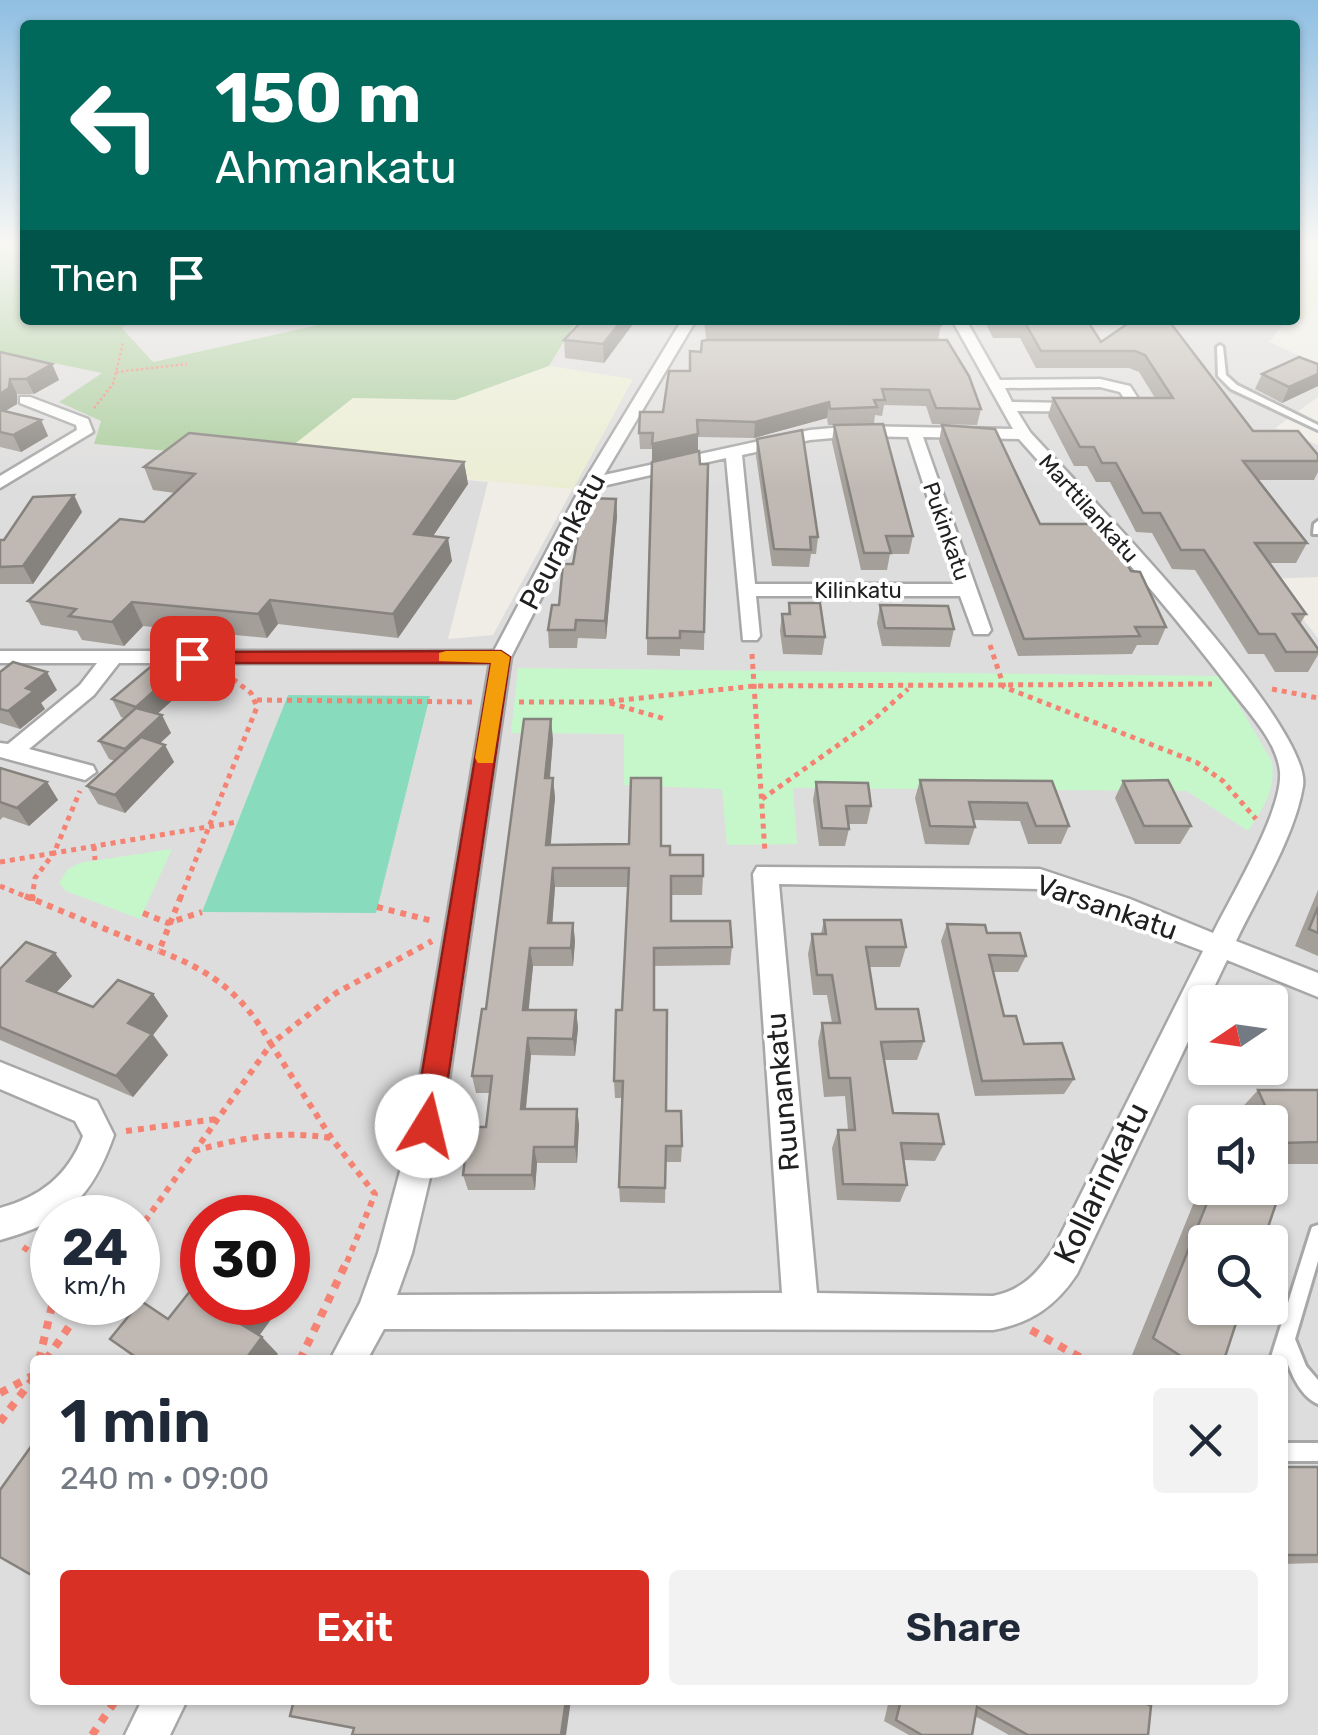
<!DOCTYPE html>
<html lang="en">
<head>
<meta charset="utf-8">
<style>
	:root { --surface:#fff; --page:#f2f2f3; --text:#1f2937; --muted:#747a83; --accent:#d93025 }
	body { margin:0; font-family:Rubik,sans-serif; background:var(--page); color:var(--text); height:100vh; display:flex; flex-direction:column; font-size:38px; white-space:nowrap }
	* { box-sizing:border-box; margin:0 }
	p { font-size:32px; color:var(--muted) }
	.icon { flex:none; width:55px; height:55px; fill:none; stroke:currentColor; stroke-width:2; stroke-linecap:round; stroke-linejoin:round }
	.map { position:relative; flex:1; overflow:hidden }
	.panel { position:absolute; left:30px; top:1355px; width:1258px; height:350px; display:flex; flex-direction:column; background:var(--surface); border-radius:10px; box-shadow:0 2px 8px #0004 }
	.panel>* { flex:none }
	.banner { position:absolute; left:20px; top:20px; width:1280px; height:305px; border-radius:10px; box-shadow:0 2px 8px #0004; background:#00695c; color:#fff; overflow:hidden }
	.needle { width:65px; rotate:257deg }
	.tools { position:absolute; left:1188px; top:985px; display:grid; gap:20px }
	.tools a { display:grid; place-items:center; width:100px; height:100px; border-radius:10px; background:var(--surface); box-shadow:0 2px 8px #0004; font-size:50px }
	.speed { position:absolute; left:30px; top:1195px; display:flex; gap:20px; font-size:50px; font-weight:700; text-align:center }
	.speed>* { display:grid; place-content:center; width:130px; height:130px; border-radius:50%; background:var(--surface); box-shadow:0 2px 8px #0004; line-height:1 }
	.speed small { font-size:25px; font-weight:400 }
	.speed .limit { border:15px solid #d22; background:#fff; color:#111 }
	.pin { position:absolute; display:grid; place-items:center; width:85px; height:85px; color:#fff; margin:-42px; border-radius:20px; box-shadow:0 5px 15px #0006 }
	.me { position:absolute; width:110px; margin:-55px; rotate:9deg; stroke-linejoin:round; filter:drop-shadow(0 0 8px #0008) }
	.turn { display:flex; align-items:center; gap:35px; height:210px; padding:0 30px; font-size:45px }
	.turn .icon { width:130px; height:130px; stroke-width:2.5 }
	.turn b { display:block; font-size:70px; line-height:85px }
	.then { display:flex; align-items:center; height:95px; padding:0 30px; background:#0003; gap:20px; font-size:38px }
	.round { display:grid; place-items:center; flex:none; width:105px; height:105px; border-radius:10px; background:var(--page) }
	.overview { display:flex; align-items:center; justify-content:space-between; height:170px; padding:0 30px }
	h1 { font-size:60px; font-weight:600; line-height:75px }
	.primary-button { display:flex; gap:20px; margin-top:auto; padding:20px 30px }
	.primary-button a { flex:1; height:115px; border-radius:10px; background:var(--accent); color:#fff; font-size:40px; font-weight:600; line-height:115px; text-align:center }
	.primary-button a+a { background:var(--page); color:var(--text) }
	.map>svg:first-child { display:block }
	.residential { fill:#dedddd; fill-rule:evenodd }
	.farmland { fill:#ebedd3 }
	.forest { fill:#abcd9d }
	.park { fill:#c6f7cb }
	.pitch { fill:#88dbbc }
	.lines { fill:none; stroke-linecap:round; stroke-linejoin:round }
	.lane-casing { stroke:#a7a7a7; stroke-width:6 }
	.street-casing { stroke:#a7a7a7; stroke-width:5 }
	.path-far3 { stroke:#f48373; stroke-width:2.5; stroke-dasharray:2.5 2.5; stroke-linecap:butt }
	.path-far2 { stroke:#f48373; stroke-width:5; stroke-dasharray:5 5; stroke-linecap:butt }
	.path-far1 { stroke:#f48373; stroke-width:6; stroke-dasharray:6 6; stroke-linecap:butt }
	.path { stroke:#f48373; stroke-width:8; stroke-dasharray:8 8; stroke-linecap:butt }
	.lane { fill:#fff; fill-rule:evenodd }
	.street { fill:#fff; fill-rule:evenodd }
	.wall { fill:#a59f9a }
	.shaded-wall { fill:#86827d }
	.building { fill:#c0b9b3; stroke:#86827d; stroke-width:2.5 }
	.route { fill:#d93025; stroke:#8d1f18; stroke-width:2.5 }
	.slow { fill:#f59e0b }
	.labels { text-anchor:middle; stroke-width:8; stroke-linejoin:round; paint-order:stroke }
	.far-street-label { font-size:22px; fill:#202020; stroke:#fff }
	.street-label { font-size:28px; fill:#202020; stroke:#fff }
	.near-street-label { font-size:32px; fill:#202020; stroke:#fff }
</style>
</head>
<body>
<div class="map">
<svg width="1318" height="1735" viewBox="0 0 1318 1735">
	<rect width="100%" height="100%" fill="#f0ede6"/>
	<!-- residential -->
	<g class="residential">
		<polygon points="147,320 340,320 153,362 120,327"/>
		<path d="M577,320H1274L1285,322L1269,342L1318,364V397L1275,428L1318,445V577L1271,579L1318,638V1735H0V352L104,373L60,401L101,421L95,444L488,482L448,639L493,635L632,380L549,366ZM1205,1002H1270V1068H1205ZM1205,1122H1270V1188H1205ZM52,1218H138V1302H52ZM202,1218H288V1302H202ZM1205,1242H1270V1308H1205ZM35,1360H1282V1700H35Z"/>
	</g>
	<!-- farmland -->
	<g class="farmland">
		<polygon points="1295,246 1318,246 1318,299 1308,318 1295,320"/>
		<polygon points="549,366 633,379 573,489 273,461 353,398 455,400"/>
	</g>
	<!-- forest -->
	<polygon class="forest" points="0,246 25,246 25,320 147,320 121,327 153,362 340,320 577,320 549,366 455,400 353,398 273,461 94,444 101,421 59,402 102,373 0,352"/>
	<!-- park -->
	<g class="park">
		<path d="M518,668L1222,676L1272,762C1276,790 1263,808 1248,831L1187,791L793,788L797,844L727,845L722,789L624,785V734L511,733Z"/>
		<polygon points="172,849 140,919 66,891 59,883 67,870 79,863"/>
	</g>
	<!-- pitch -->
	<polygon class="pitch" points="288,695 430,696 376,913 202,912"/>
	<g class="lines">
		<!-- lane casing -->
		<g class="lane-casing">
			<g id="lane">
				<polygon points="1220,345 1223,347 1226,375 1237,385 1318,425 1318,430 1231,389 1218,376 1217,347"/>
				<polygon points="1318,521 1318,534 1313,534 1314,524"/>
				<path d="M1318,1225V1261L1295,1339L1306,1366L1318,1380V1404C1302,1397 1293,1378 1287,1362L1282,1367V1360H1270L1310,1233L1312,1227Z"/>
				<rect x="1282" y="1443" width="36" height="18"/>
			</g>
		</g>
		<!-- street casing -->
		<g class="street-casing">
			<g id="street">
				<path d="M682,320H696L604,475L810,430L855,426L1013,429L952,320H966L1000,380L1100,379L1130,386L1139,400L1134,408L1117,412L1017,411L1030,432C1079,486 1313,725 1303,786C1295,836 1258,895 1236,941L1318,973V997L1227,960L1077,1274C1056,1306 1031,1323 993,1330L384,1329L367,1360H330L360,1303L378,1253L412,1127L490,663H119L94,695L29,749L93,766L96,772L85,780L0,757V743L8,744L80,685L97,663H0V651H494L583,483ZM1100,387L1120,392L1125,400L1117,404L1012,402L1005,388ZM855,436L908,437L956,584H755L742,455L810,440ZM923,437L1019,439C1091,520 1164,601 1230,688C1248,712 1277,741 1280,772C1283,811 1231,896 1213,933L1130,899L1040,869L757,867L753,874L782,1293L397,1295L412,1253L442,1127L511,657L598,487L726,458L743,640H757L760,636L756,596H960L974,634H988L991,630ZM779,884L1039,889L1203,951L1053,1250C1037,1274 1022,1290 993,1296L817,1293Z"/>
				<polygon points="20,397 30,397 88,419 93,432 0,488 0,476 77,430 76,425 20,403"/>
				<path d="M0,1062L97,1101L114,1135C91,1200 65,1222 0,1240V1208C40,1197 68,1176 83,1136L75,1121L0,1089Z"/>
				<polygon points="142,1700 187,1700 170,1735 125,1735"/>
			</g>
		</g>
		<!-- path-far3 -->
		<g class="path-far3">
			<polyline points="116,372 187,364"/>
			<polyline points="94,408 113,384 123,343"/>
		</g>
		<!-- path-far2 -->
		<g class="path-far2">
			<polyline points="990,645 1004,687 1196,762 1223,781 1256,819"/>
			<polyline points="752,654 765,853"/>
			<polyline points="1272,689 1318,698"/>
			<polyline points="257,700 473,702"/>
			<polyline points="519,702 603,702 754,686 1212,684"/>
			<polyline points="610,703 665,719"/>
			<polyline points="762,799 872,721 908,689"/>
			<polyline points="94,846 95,860"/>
			<polyline points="0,862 54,853 80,791"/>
			<polyline points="0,886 32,899"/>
			<polyline points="32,899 35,878 54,853 237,822"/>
			<polyline points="180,899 257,707 251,693 229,676"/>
		</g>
		<!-- path-far1 -->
		<g class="path-far1">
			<polyline points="25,896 159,951"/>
			<polyline points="32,901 33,896"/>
			<polyline points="377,907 433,921"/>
			<polyline points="143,913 168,923 202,912"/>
			<polyline points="126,1131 217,1119"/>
			<path d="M194,1151C240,1138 283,1130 330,1138"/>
			<path d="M138,1231L271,1044C243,994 212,971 159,951L181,896"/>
			<polyline points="23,1247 46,1262"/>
			<polyline points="347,1262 375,1194 332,1139 271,1044 336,993 432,941"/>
		</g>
		<!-- path -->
		<g class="path">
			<polyline points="43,1259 52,1275"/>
			<polyline points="1031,1330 1085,1360"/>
			<polyline points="39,1360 53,1302"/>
			<polyline points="46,1360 86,1302"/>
			<polyline points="300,1360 348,1259"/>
			<polyline points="0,1393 32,1376"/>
			<polyline points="0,1422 35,1376"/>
			<polyline points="92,1735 116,1700"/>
		</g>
		<!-- lane -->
		<use href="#lane" class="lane"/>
		<!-- street -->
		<use href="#street" class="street"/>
	</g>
	<!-- wall -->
	<g class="wall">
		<polygon points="636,320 604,363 565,358 564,340"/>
		<polygon points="704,320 939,320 941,325 938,340 706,339"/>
		<polygon points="984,320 1087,320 1101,342 1133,320 1253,431 1318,455 1318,472 1314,480 1258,480 1307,543 1296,563 1269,563 1306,614 1300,624 1318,649 1318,655 1308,672 1275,672 1264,654 1248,654 1195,570 1172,569 1152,533 1136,532 1110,482 1096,482 1087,466 1074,466 1048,416 1053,398 1155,398 1139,372 1129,368 1036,368 1020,338 993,338"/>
		<polygon points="947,340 981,409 977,425 932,424 926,406 884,405 882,416 875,415 874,423 828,425 827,418 754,438 698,437 698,451 652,461 652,449 640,449 639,433 663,412 690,371"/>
		<polygon points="0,352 52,364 59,380 34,394 17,394 17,404 4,412 41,420 48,436 21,452 0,447"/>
		<polygon points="1318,364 1318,386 1282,403 1255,389 1262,374"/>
		<polygon points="834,425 913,536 909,554 890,554 887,570 861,570 832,442"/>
		<polygon points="942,425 1040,524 1131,571 1166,627 1158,645 1137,645 1132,654 1018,656 939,441"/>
		<polygon points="757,439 818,537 816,554 811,554 809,567 772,566 756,456"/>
		<polygon points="464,462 468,484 433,536 452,561 398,638 278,624 267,638 143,626 124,646 82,640 77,631 41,625 28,601 144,522 175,493 153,490 144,467"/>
		<polygon points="700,464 708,464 704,650 680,649 680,656 647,655 647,638"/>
		<polygon points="616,499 617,516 606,639 578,638 577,648 549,648 548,630 559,605 573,564"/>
		<polygon points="82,512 33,584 0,584 0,540"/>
		<polygon points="789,603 825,637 822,655 783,654 780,631 782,614 788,614"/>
		<polygon points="880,605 954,629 950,647 882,646 877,623"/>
		<polygon points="0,672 57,690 41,703 45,709 20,729 0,723"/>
		<polygon points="197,678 157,714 171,733 160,743 174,762 125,813 98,804 87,786 115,761 109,759 99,741 124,718 121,717 112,699"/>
		<polygon points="553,739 550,778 553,778 555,798 550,845 661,846 670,855 703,876 702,895 671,895 671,921 732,947 730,965 654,966 654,1010 666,1111 682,1146 681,1162 666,1162 665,1203 620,1202 619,1187 622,1098 615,1098 614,1081 622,1010 628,887 555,887 552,923 573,923 575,941 573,966 533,966 528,1010 576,1010 578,1028 575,1056 531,1055 526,1109 577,1109 579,1125 577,1163 537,1163 535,1190 468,1190 463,1175 486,1127 490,1093 476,1093 472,1076 486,1009"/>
		<polygon points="0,768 47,782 58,800 29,826 3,817 0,820"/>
		<polygon points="920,780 1052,781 1069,826 1061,844 1028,844 1020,821 973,820 975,827 969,845 925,844 915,798"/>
		<polygon points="1123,781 1191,826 1180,844 1135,844 1115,798"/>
		<polygon points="816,782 871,806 867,824 848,824 849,829 845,846 819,846 813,800"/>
		<polygon points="1318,890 1318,956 1295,946"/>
		<polygon points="824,920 906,947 900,967 869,967 876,1009 924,1041 917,1060 884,1060 893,1113 944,1144 935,1161 903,1160 907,1185 900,1202 837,1200 832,1148 838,1130 848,1130 845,1096 824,1097 818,1042 822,1023 832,1023 827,995 813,995 808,954 812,934 821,934"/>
		<polygon points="947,924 1026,956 1018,972 993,972 1004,1016 1024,1044 1074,1079 1064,1094 975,1096 941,941"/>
		<polygon points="0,969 72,976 56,993 93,1007 153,994 168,1016 153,1035 168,1055 133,1097 0,1040"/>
		<polygon points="1258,1090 1318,1090 1318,1164 1270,1164 1270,1122 1241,1122 1237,1113"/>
		<polygon points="1205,1175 1205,1188 1270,1188 1224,1360 1140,1360 1132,1355"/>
		<polygon points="1282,1467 1318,1467 1318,1563 1282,1564"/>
		<polygon points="889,1700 1139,1700 1148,1735 1009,1735 975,1716 972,1735 909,1735 884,1721"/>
	</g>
	<!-- shaded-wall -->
	<g class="shaded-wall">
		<polygon points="622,320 636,320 604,363 603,344"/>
		<polygon points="52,364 59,380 34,394 26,379"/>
		<polygon points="1318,374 1318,386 1282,403 1289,387"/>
		<polygon points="10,379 17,394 17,404 0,414 0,394"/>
		<polygon points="829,402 827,418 754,438 755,422"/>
		<polygon points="41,420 48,436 21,452 13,435"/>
		<polygon points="698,434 698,451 652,461 652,444"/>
		<polygon points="464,462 468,484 419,557 414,534"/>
		<polygon points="74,495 82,512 33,584 23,566"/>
		<polygon points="616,499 617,516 606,639 605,621"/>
		<polygon points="448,538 452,561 398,638 393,614"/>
		<polygon points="270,600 278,624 267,638 258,614"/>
		<polygon points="132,602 143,626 124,646 112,622"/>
		<polygon points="189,660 197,678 145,725 136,707"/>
		<polygon points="47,672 57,690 41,703 45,709 20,729 8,711 26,688"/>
		<polygon points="162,715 171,733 135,767 125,749"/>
		<polygon points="551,719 553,739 548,798 545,778"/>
		<polygon points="165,745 174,762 125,813 115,795"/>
		<polygon points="553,778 555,798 549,864 546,845"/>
		<polygon points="47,782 58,800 29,826 17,808"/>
		<polygon points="553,868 555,887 551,941 548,923"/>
		<polygon points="573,923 575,941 573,966 571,948"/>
		<polygon points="530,948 533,966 527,1027 523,1010"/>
		<polygon points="55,953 72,976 46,1003 27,981"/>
		<polygon points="153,994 168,1016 153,1035 168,1055 133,1097 116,1076 128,1023"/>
		<polygon points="576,1010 578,1028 575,1056 573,1039"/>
		<polygon points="528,1038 531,1055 524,1126 521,1109"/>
		<polygon points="577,1109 579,1125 577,1163 575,1147"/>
		<polygon points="534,1147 537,1163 535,1190 532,1175"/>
		<polygon points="288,1274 296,1285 288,1297"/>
		<polygon points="254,1302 284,1302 256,1340 239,1323"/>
		<polygon points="262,1337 278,1354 274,1360 245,1360"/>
		<polygon points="566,1700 571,1700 566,1735 561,1735"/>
	</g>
	<!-- building -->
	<g class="building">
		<polygon points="583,320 622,320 603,344 564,340"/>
		<polygon points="706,320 939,320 941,325 706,324"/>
		<polygon points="996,320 1087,320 1101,342 1133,320 1169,321 1253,431 1298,431 1318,455 1318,461 1243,461 1307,543 1255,543 1306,614 1293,614 1318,649 1318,652 1286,652 1275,634 1259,634 1204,550 1181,550 1160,513 1143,513 1116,463 1102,463 1094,447 1080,447 1053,398 1173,398 1145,355 1135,351 1041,351 1024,321"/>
		<polygon points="707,340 947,340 969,376 981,409 936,408 929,390 882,389 885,400 874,400 877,407 830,409 829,402 755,422 697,420 698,434 652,444 653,433 639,433 640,412 663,412 669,371 690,371 690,351 701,352 702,341"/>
		<polygon points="0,352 52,364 26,379 10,379 9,388 0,394"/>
		<polygon points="1299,357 1318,364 1318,374 1289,387 1262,374"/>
		<polygon points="0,410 41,420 13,435 0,432"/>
		<polygon points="883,424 913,536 886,536 891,553 864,553 834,425"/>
		<polygon points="942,425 995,429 1040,524 1104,524 1131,571 1140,572 1166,627 1135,627 1140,636 1024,639"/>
		<polygon points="802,430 818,537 810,537 811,550 774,549 757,439"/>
		<polygon points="189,433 464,462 414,534 448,538 393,614 270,600 258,614 132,602 112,622 69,616 76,609 28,601 120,519 144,522 195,474 144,467"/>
		<polygon points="699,451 700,464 708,464 704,632 680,631 680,638 647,638 652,462"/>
		<polygon points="74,495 23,566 0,567 0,540 4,540 33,497"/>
		<polygon points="587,498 616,499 605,621 576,620 575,630 548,630 552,605 559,605 563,564 573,564 583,506"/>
		<polygon points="789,603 820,603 825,637 785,636 782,614 790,614"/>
		<polygon points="880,605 948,606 954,629 885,628"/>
		<polygon points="172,649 179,649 189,660 136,707 112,699"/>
		<polygon points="13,662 47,672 26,688 34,691 8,711 0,709 0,672"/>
		<polygon points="136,708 162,715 125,749 99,741"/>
		<polygon points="524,719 551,719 545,778 553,778 546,845 629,844 631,778 661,778 661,846 670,846 670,855 703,855 703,876 671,876 671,921 730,921 732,947 654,948 654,1010 667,1010 666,1111 681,1111 682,1146 666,1146 665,1188 619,1187 623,1081 614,1081 616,1010 622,1010 629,868 553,868 548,923 573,923 571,948 530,948 523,1010 576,1010 573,1039 528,1038 521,1109 577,1109 575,1147 534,1147 532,1175 463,1175 469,1127 486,1127 492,1076 472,1076 482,1009 486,1009"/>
		<polygon points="141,737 165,745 115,795 87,786"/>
		<polygon points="0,768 47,782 17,808 0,802"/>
		<polygon points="920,780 1052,781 1069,826 1036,826 1027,803 969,802 975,827 930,826"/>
		<polygon points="1168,780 1191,826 1144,826 1123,781"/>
		<polygon points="816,782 868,783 871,806 846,806 849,829 822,828"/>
		<polygon points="1318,907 1318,933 1309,929"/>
		<polygon points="824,920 901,920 906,947 866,947 876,1009 918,1009 924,1041 881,1042 893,1113 938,1114 944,1144 901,1143 907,1185 843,1184 838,1130 855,1130 850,1078 829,1078 822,1023 840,1023 832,975 817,975 812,934 826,934"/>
		<polygon points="947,924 985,925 987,933 1020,933 1026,956 989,955 1004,1016 1016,1016 1024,1044 1062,1043 1074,1079 982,1081"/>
		<polygon points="26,942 55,953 27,981 93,1007 118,980 153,994 128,1023 152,1034 116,1076 0,1027 0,969"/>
		<polygon points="1258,1090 1318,1090 1318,1142 1282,1143"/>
		<polygon points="1270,1173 1284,1180 1263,1242 1205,1242 1205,1308 1241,1308 1224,1360 1187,1360 1153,1338 1213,1188 1270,1188"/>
		<polygon points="202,1276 202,1302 254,1302 239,1323 262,1337 245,1360 140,1360 110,1339 141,1301 168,1319"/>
		<polygon points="35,1441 35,1577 0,1557 0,1490"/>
		<polygon points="1282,1467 1318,1467 1318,1555 1285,1555 1282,1549"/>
		<polygon points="294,1700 566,1700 561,1735 352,1735 354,1728 290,1716"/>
		<polygon points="901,1700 1139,1700 1151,1706 1148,1735 1028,1735 977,1707 972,1735 922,1735 896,1720"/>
	</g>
	<!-- sky -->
	<linearGradient id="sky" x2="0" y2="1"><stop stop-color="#8fbfe3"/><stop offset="0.5" stop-color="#f8f7f4"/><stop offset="1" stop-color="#f8f7f4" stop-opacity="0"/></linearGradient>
	<rect width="1318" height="489" fill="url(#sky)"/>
	<!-- route -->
	<polygon class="route" points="501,651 510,657 441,1126 437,1136 427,1139 417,1136 413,1126 491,663 192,663 183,658 192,652"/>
	<!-- slow -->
	<polygon class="slow" points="446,651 501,651 510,657 493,763 478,763 475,758 491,663 439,661 439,653"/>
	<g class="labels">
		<!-- far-street labels -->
		<g class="far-street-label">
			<text transform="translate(1089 508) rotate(48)" y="8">Marttilankatu</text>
			<text transform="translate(947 531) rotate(71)" y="8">Pukinkatu</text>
			<text x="858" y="598">Kilinkatu</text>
		</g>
		<!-- street labels -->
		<g class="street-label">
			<text transform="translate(562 541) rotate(-62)" y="10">Peurankatu</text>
			<text transform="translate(1107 907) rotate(19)" y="10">Varsankatu</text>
			<text transform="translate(782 1092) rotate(-95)" y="10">Ruunankatu</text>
		</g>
		<!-- near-street labels -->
		<g class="near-street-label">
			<text transform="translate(1101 1183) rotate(-64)" y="11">Kollarinkatu</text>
		</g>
	</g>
</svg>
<div class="tools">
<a><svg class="needle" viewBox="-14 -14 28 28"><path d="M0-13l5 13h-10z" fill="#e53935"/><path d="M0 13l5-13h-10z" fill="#747a83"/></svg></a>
<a><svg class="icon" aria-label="sound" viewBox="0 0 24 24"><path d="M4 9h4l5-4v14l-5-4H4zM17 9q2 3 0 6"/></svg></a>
<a><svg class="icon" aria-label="search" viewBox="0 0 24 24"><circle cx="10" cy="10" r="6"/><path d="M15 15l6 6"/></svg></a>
</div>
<div class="speed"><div>24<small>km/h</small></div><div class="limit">30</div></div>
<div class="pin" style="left:192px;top:658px;background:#d93025"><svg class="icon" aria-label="arrive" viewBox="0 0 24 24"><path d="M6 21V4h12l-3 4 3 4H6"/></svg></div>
<svg class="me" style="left:427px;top:1126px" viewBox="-20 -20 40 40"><circle r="19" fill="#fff"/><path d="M0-13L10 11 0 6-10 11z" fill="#d93025"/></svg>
<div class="banner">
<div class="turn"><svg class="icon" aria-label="left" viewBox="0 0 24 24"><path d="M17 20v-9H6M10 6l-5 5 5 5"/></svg><div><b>150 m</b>Ahmankatu</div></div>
<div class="then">Then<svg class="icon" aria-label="arrive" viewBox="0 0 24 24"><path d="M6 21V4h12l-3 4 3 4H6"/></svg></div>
</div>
<section class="panel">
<div class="overview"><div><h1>1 min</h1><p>240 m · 09:00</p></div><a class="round"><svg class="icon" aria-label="close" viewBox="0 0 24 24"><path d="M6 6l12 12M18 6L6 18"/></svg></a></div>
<div class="primary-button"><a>Exit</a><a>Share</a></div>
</section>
</div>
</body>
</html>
